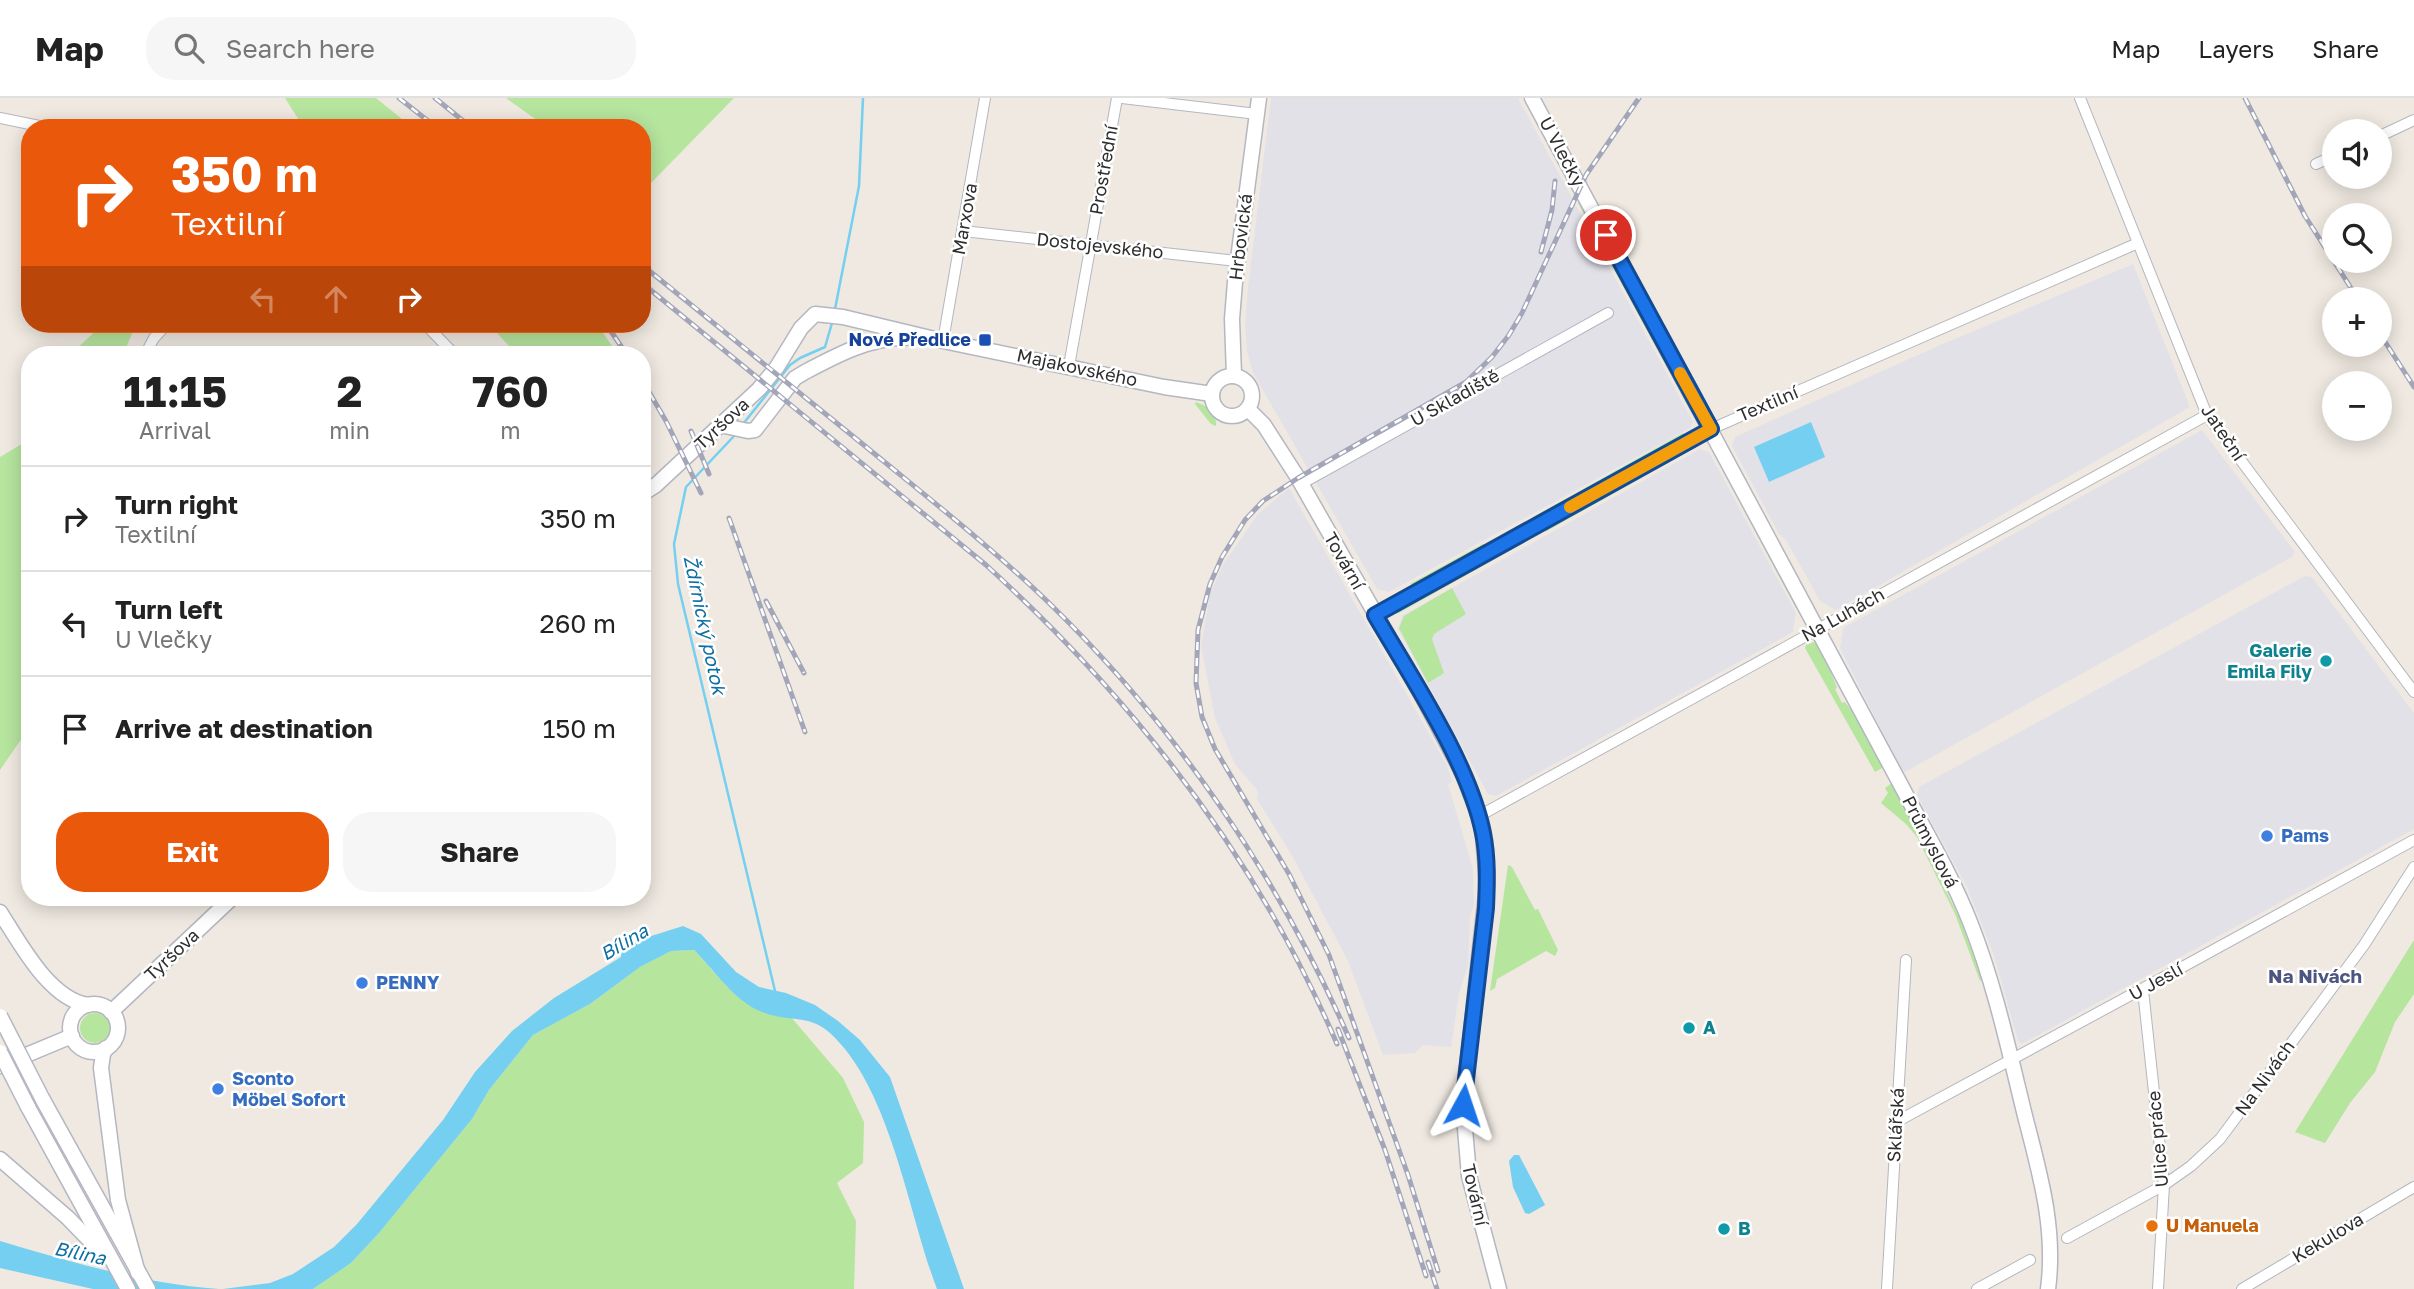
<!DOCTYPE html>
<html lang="en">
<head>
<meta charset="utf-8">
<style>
	:root { --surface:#fff; --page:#f6f6f6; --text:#222; --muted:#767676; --line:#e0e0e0; --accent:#ea580c }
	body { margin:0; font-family:"Golos Text",sans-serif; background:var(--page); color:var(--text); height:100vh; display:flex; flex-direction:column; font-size:26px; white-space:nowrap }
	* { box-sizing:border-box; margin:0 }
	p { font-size:23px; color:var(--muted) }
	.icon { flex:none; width:38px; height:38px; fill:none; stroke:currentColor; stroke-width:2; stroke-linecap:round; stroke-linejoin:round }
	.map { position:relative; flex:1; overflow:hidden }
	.drawer { position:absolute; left:21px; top:248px; width:630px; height:560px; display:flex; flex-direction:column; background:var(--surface); border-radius:28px; box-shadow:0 4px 18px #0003 }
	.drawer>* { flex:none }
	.banner { position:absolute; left:21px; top:21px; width:630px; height:214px; border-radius:28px; box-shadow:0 4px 18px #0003; background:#ea580c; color:#fff; overflow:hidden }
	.fabs { position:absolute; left:2322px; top:21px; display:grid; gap:14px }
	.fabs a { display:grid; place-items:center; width:70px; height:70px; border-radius:50%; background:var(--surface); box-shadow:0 4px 18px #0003; font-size:35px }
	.pin { position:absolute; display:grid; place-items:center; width:60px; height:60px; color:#fff; margin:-30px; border:4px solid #fff; border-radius:50%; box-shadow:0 2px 7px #0007 }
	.me { position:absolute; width:77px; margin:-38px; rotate:5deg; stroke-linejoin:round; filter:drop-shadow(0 0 5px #0008) }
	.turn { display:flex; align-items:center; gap:24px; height:147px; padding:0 35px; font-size:32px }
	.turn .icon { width:91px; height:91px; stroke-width:2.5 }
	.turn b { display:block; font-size:49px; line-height:60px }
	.lanes { display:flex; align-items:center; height:66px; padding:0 35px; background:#0003; justify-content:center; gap:35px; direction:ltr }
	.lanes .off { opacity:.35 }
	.eta { display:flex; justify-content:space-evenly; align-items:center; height:119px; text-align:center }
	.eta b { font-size:42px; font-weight:700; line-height:49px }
	.button { display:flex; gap:14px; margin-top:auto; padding:14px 35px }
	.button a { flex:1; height:80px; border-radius:28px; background:var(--accent); color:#fff; font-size:28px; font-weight:700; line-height:80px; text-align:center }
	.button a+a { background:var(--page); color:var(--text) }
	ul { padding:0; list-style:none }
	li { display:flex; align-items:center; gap:21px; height:105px; padding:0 35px; border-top:2px solid var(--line) }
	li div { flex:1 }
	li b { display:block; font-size:26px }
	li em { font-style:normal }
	header { display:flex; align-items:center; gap:42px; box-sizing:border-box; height:98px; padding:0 35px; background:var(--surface); border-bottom:2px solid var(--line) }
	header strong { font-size:33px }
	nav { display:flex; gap:38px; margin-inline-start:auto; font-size:24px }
	.search { width:490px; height:63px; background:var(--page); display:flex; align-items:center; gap:18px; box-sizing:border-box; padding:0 24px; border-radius:28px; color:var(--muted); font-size:26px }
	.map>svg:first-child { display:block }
	.industrial { fill:#e3e1e8 }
	.green { fill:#b6e59e }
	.water { fill:#75cff0 }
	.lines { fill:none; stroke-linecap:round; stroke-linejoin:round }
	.stream { stroke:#75cff0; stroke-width:2.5 }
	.street-casing { stroke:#b4b7c1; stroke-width:12 }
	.secondary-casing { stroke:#b4b7c1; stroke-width:17 }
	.street { stroke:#fff; stroke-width:10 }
	.secondary { stroke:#fff; stroke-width:14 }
	.rail-casing { stroke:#a3a6b8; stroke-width:5 }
	.rail { stroke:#fff; stroke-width:2.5; stroke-dasharray:8; stroke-linecap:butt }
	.secondary-bridge-casing { stroke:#b4b7c1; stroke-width:17; stroke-linecap:butt }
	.secondary-bridge { stroke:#fff; stroke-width:14 }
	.route-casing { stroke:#114b97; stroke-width:18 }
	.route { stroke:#1a73e8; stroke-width:12 }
	.slow { stroke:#f59e0b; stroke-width:12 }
	.transit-dot { fill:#1a4fb4; stroke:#fff; stroke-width:2.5 }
	.culture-dot { fill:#0f9aa8; stroke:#fff; stroke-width:2.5 }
	.shop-dot { fill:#3f7fe0; stroke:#fff; stroke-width:2.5 }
	.food-dot { fill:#e8710a; stroke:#fff; stroke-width:2.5 }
	.labels { text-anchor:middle; stroke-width:5; stroke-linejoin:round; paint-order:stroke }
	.street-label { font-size:18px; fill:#2e2e2e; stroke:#fff }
	.transit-label { font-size:18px; font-weight:bold; fill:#164399; stroke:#fff; text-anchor:end }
	.culture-label { font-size:18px; font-weight:bold; fill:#0d838f; stroke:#fff; text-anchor:start }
	.shop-label { font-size:18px; font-weight:bold; fill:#366cbe; stroke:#fff; text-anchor:start }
	.food-label { font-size:18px; font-weight:bold; fill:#c56008; stroke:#fff; text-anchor:start }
	.water-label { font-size:19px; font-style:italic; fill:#0d6fa3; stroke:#fff }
	.neighbourhood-label { font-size:19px; font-weight:bold; fill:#4d5680; stroke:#fff }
</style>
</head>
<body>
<header>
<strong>Map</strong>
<div class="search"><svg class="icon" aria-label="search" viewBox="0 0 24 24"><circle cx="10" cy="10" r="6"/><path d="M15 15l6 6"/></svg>Search here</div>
<nav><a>Map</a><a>Layers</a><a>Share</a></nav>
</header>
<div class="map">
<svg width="2414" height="1191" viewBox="0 0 2414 1191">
	<rect width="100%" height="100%" fill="#efe9e1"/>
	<!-- industrial -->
	<g class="industrial">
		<polygon points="1271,0 1518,0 1693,324 1690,330 1389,494 1377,491 1253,275 1247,254 1245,225 1248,190"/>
		<polygon points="2133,166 2190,309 1836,512 1820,503 1786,442 1779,436 1732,348 1735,339 1938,248"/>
		<polygon points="2202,332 2295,454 2292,459 1903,675 1840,550 1843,530"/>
		<polygon points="1700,351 1709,354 1796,515 1793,534 1496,698 1488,696 1398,531 1402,518"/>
		<polygon points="1289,390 1447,667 1452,684 1448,686 1473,771 1474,807 1470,818 1468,868 1459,895 1451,949 1423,947 1415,955 1383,957 1348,863 1293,759 1257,701 1258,693 1235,666 1215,620 1201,548 1210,496 1224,465 1258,416"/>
		<polygon points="2305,478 2312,479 2414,615 2414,731 2022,946 2018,943 1994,857 1967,789 1917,697 1919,689"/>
	</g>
	<!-- green -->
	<g class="green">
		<polygon points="285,0 376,0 413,30 304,30"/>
		<polygon points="506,0 734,0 649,87 642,83 642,30 548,30"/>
		<polygon points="1579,100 1695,315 1692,316 1578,105"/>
		<polygon points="103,226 136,226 123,257 70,257"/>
		<polygon points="489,226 597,226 618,257 517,257"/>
		<path d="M1196,304C1206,307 1217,316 1216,328L1211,326L1195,306Z"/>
		<polygon points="1683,335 1686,339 1541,419 1535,418"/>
		<polygon points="30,341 30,633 20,643 0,672 0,359"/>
		<polygon points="1696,345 1698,348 1545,434 1547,428"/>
		<polygon points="1715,353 1798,509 1796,510 1713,354"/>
		<polygon points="1483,446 1489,448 1417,488 1410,486"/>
		<polygon points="1492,457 1495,461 1397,516 1396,513 1399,509"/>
		<polygon points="1452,490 1466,516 1434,536 1432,541 1444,575 1428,585 1399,530 1404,518"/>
		<polygon points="1814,544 1824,556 1837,590 1835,591 1842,605 1845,604 1858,621 1884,669 1875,674 1805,550 1806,547"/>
		<polygon points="1892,685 1960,821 1982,881 1980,883 1955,816 1917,739 1906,726 1881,705 1888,695 1885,690"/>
		<polygon points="1508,767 1512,769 1535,812 1538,811 1558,852 1555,858 1546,853 1497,881 1495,890 1490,893"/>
		<polygon points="2414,842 2414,896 2395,924 2375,974 2350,1005 2325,1045 2295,1034"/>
		<path d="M694,852C723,883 745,919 791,919L843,980L864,1024L863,1065L837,1085L856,1123L854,1191H313L351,1165L379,1135L472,1021L489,992L533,937L590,906L640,869L671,853Z"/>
		<circle cx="95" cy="930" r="15"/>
	</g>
	<!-- water -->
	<g class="water">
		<polygon points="1811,324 1825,359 1769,384 1754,349"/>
		<path d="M683,828L701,836L736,874L759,889L786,895L815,907L838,923L860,942L890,979L964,1191H937C908,1115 891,991 830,935C809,916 788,924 765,915C735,905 716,874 694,852L671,853L640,869L590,906L533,937L489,992L472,1021L379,1135L351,1165L313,1191H223L270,1185L293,1176L334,1149L357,1126L443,1022L475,974L512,933L554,900L621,859L620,852L626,846Z"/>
		<polygon points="1514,1057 1519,1057 1545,1107 1529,1116 1525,1115 1513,1089 1509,1063"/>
		<path d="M0,1143C71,1164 145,1186 219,1191H93L0,1170Z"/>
	</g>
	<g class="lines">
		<!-- stream -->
		<g class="stream">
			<polyline points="835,211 859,88 863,0"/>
			<polyline points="743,326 790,267 800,260 825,249 832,225"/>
			<polyline points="735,337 686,389 674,446 678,486 775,893"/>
		</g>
		<!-- street casing -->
		<g class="street-casing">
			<g id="street">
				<polyline points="1122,0 1257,16"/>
				<polyline points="2080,0 2207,317 2414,594"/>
				<polyline points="0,20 49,30"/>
				<polyline points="2380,38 2414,22"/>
				<polyline points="2316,66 2334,58"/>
				<polyline points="963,133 1237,163"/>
				<polyline points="425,226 455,257"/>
				<polyline points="943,243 985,0"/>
				<polyline points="145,257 154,240 167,226"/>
				<polyline points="1069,268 1117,0"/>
				<polyline points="1301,386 1608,215"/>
				<polyline points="1375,517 1711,331 2138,145"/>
				<polyline points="1479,718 2207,317"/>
				<polyline points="2143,892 2164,1087 2158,1191"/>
				<path d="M1896,1024C2069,931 2242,837 2414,742"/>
				<polyline points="2067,1140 2164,1087 2191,1068 2220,1041 2364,847 2414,769"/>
				<polyline points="1887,1191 1906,862"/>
				<polyline points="1977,1191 2030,1162"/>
				<polyline points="2242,1191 2414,1089"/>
			</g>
		</g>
		<!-- secondary casing -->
		<g class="secondary-casing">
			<g id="secondary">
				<path d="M1532,0L1903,691C1926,735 1952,778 1970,824C1995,887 2009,953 2025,1018C2040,1076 2056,1131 2048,1191"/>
				<circle cx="1232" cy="298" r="20"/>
				<polyline points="1234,278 1232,221 1235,184 1259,0"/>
				<polyline points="1248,311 1264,327 1298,380 1421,596 1462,674 1479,718 1483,736 1487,787 1463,1007 1469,1078 1499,1191"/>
				<path d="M720,327L748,333L755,332L795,280L805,274C837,257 871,239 906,240"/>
				<polyline points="642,396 656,387 759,291 777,269 801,230 815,216 843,219 943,243 1164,289 1212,296"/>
				<path d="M0,814C20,845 49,901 88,907"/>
				<circle cx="94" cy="930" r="24"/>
				<polyline points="111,914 232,800"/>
				<polyline points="106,950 103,956 101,970 118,1102 138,1175"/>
				<polyline points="0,968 72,938"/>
				<polyline points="43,1002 148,1191"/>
				<polyline points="28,1009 128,1191"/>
				<polyline points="0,1061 68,1120 102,1155"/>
			</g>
		</g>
		<!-- street -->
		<use href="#street" class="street"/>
		<!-- secondary -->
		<use href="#secondary" class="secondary"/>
		<!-- rail casing -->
		<g class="rail-casing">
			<g id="rail">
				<polyline points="399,0 437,30"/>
				<polyline points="435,0 472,30"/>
				<polyline points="2245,0 2305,118 2358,201"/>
				<polyline points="448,29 449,30"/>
				<polyline points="1541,154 1552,112 1555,83"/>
				<path d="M642,167C717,227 791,288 865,348C927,399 990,448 1048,504C1175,627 1278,778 1349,940"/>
				<path d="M642,185L986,467C1134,602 1258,761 1337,946"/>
				<polyline points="606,226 627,257"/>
				<polyline points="2380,236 2414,289"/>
				<polyline points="642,282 666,323 701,395"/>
				<polyline points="691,333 709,376"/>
				<polyline points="729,420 805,634"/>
				<polyline points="766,503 804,575"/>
				<polyline points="1338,931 1385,1052 1426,1178"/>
				<polyline points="1428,1164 1437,1191"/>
				<polyline points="1438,1173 1408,1077 1329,857 1289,776 1215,651 1202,619 1196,585 1198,532 1210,486 1222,459 1245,422 1263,403 1298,380 1466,284 1492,259 1509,237 1522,215 1586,77 1639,0"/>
			</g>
		</g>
		<!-- rail -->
		<use href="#rail" class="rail"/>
		<!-- secondary-bridge casing -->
		<g class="secondary-bridge-casing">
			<g id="secondary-bridge">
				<polyline points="0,918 43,1002"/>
				<polyline points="0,954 28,1009"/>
			</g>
		</g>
		<!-- secondary-bridge -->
		<use href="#secondary-bridge" class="secondary-bridge"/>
	</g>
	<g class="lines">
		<!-- route casing -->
		<g class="route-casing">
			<path id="route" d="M1463,1007L1486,810C1487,785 1488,760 1483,735C1469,665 1411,579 1375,517L1711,331L1606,137"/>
		</g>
		<!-- route -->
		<use href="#route" class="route"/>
		<!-- slow -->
		<polyline class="slow" points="1570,409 1711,331 1680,275"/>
	</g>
	<!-- markers -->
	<rect class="transit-dot" x="978" y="235" width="14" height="14" rx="3.5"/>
	<g class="culture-dot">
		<circle cx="2326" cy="563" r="7"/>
		<circle cx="1689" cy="930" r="7"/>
		<circle cx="1724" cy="1131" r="7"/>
	</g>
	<g class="shop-dot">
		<circle cx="2267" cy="738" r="7"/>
		<circle cx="362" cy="885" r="7"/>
		<circle cx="218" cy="991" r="7"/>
	</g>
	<circle class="food-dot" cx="2152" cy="1128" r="7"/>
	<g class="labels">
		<!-- street labels -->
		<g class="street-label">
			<text transform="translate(1562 54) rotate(62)" y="6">U Vlečky</text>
			<text transform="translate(1104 72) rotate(-80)" y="6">Prostřední</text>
			<text transform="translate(965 121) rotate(-80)" y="6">Marxova</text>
			<text transform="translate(1241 139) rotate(-83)" y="6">Hrbovická</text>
			<text transform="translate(1100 148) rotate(6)" y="6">Dostojevského</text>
			<text transform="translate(1077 270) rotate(12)" y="6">Majakovského</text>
			<text transform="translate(1455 300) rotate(-29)" y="6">U Skladiště</text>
			<text transform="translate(1768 306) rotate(-23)" y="6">Textilní</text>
			<text transform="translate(722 326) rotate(-43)" y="6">Tyršova</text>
			<text transform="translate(2223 335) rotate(56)" y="6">Jateční</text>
			<text transform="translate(1344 463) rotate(60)" y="6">Tovární</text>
			<text transform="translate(1843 517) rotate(-29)" y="6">Na Luhách</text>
			<text transform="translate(1930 744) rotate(63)" y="6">Průmyslová</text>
			<text transform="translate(172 857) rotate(-43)" y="6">Tyršova</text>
			<text transform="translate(2156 884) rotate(-29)" y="6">U Jeslí</text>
			<text transform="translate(2265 980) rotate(-54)" y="6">Na Nivách</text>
			<text transform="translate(1896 1027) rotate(-87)" y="6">Sklářská</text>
			<text transform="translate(2158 1041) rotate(-95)" y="6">Ulice práce</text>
			<text transform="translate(1475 1097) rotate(77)" y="6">Tovární</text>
			<text transform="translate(2328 1140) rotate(-31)" y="6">Kekulova</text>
		</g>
		<!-- transit labels -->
		<g class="transit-label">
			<text x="971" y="248">Nové Předlice</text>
		</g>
		<!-- culture labels -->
		<g class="culture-label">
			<text x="2312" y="559" text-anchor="end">Galerie<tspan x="2312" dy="21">Emila Fily</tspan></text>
			<text x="1703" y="936">A</text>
			<text x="1738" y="1137">B</text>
		</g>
		<!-- shop labels -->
		<g class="shop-label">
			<text x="2281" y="744">Pams</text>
			<text x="376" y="891">PENNY</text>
			<text x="232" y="987">Sconto<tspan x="232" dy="21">Möbel Sofort</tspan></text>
		</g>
		<!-- food labels -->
		<g class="food-label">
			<text x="2166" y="1134">U Manuela</text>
		</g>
		<!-- water labels -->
		<g class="water-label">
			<text transform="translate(705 527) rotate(78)" y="7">Ždírnický potok</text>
			<text transform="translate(624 844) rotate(-31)" y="7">Bílina</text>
			<text transform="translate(80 1155) rotate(12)" y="7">Bílina</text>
		</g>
		<!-- neighbourhood labels -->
		<g class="neighbourhood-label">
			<text x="2315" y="885">Na Nivách</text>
		</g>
	</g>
</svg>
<div class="fabs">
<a><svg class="icon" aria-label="sound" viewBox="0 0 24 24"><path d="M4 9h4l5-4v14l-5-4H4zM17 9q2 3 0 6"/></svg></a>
<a><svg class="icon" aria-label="search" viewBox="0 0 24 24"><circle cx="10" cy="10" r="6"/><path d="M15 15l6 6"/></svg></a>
<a>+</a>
<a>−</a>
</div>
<div class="pin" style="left:1606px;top:137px;background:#d93025"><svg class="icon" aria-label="arrive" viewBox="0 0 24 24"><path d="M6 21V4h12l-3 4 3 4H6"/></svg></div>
<svg class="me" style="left:1463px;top:1007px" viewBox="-20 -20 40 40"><path d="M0-17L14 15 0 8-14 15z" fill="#1a73e8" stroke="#fff" stroke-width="4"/></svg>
<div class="banner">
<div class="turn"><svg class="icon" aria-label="right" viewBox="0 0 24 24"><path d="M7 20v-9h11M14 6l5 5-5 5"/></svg><div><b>350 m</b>Textilní</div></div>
<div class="lanes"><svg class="icon off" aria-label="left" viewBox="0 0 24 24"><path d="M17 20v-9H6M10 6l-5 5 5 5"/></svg><svg class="icon off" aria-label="ahead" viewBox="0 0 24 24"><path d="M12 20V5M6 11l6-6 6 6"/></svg><svg class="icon" aria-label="right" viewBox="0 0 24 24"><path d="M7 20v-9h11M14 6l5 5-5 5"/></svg></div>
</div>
<section class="drawer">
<div class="eta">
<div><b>11:15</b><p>Arrival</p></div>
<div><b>2</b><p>min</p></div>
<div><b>760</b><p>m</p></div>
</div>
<ul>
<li><svg class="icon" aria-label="right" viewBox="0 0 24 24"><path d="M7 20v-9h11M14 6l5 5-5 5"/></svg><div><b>Turn right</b><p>Textilní</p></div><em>350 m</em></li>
<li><svg class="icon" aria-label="left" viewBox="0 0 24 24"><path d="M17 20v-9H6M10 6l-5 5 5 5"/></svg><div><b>Turn left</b><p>U Vlečky</p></div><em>260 m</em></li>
<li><svg class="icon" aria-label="arrive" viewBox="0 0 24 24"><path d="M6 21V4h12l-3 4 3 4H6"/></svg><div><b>Arrive at destination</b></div><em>150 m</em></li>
</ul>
<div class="button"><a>Exit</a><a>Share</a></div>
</section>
</div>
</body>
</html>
